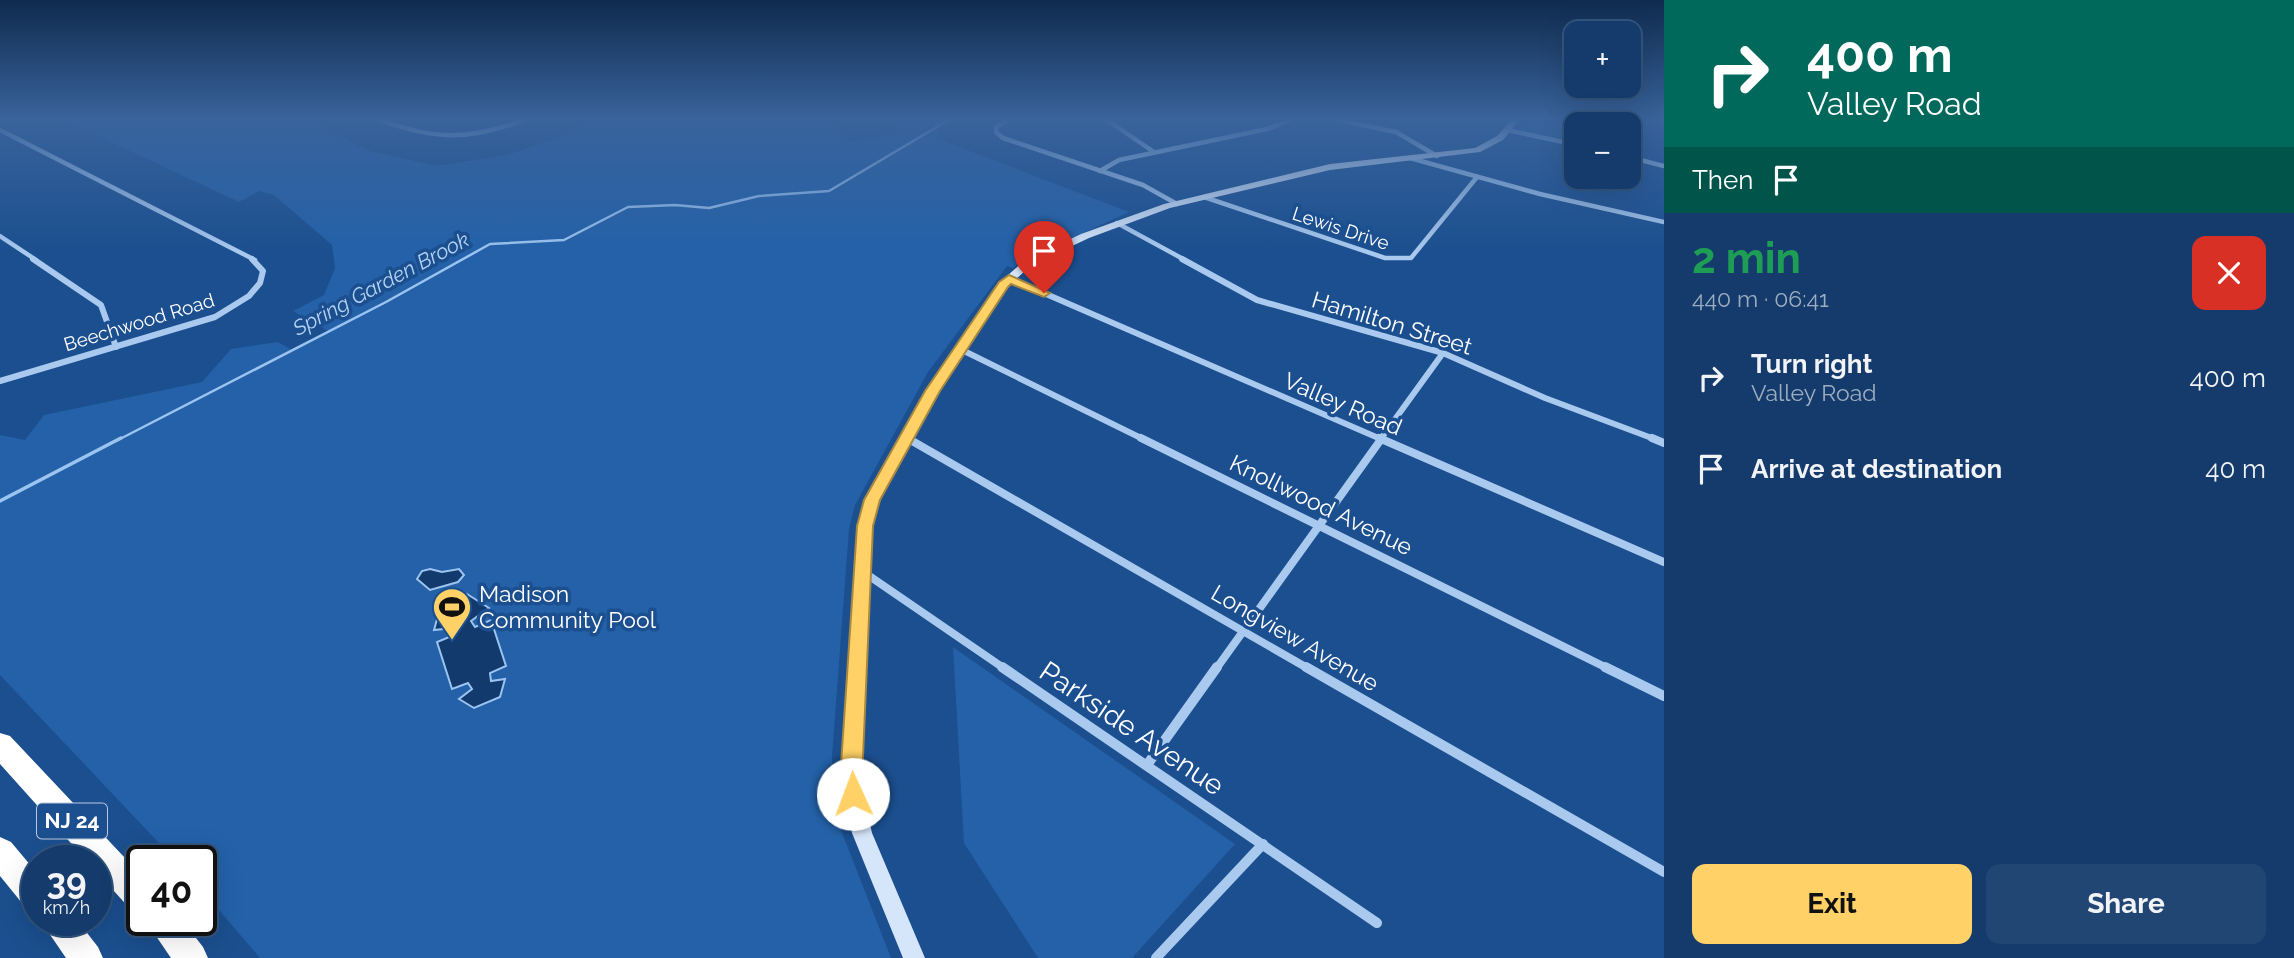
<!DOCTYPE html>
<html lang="en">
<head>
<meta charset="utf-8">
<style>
	:root { --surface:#143b6b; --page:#214673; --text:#f1f3f6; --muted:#9dadc1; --line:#33557e; --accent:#ffd166 }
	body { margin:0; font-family:Raleway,sans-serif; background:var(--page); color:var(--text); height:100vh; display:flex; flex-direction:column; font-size:26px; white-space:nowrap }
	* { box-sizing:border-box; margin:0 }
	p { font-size:23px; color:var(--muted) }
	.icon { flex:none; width:38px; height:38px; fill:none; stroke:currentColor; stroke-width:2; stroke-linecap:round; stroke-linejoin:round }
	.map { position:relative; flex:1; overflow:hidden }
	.details { display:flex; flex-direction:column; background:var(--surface); width:630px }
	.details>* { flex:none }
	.hud { background:#00695c; color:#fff; overflow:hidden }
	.tools { position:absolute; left:1564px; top:21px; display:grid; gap:14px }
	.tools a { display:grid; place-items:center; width:77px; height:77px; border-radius:14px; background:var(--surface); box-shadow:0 7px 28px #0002,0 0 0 2px var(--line); font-size:35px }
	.speed { position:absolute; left:21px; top:845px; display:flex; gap:14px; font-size:35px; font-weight:700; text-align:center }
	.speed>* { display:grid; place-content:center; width:91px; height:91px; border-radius:50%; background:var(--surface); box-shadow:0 7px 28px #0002,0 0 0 2px var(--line); line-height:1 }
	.speed small { font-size:18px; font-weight:400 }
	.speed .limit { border:4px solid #111; border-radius:10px; background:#fff; color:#111 }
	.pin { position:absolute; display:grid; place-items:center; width:60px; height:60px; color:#fff; margin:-72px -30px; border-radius:50% 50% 50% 0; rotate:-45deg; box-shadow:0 0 7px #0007 }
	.pin .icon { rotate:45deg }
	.me { position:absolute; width:77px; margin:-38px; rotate:358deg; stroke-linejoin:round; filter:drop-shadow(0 0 5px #0008) }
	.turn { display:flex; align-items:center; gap:24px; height:147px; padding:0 28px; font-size:32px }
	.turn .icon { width:91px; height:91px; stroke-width:2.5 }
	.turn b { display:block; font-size:49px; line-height:60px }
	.then { display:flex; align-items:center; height:66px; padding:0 28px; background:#0003; gap:14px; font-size:26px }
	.round { display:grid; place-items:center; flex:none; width:74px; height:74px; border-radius:14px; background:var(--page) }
	.overview { display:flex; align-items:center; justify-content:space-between; height:119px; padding:0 28px }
	h1 { font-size:42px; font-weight:700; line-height:52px; color:#1e9e55 }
	.primary-button { display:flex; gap:14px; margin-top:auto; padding:14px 28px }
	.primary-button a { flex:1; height:80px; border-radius:14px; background:var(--accent); color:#111; font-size:28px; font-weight:700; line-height:80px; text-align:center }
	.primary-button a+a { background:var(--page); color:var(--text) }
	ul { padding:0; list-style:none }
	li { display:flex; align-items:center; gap:21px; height:91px; padding:0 28px }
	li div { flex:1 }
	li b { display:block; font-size:26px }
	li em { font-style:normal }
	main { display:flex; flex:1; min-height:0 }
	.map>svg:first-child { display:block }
	.green { fill:#2461a8 }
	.water { fill:#123a6d; stroke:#9cc4f0; stroke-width:2 }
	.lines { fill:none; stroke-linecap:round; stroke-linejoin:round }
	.stream-far1 { stroke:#9cc4f0; stroke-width:2.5 }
	.stream { stroke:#9cc4f0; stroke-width:3.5 }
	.street-far3 { stroke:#a9c9ee; stroke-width:4.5 }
	.street-far2 { stroke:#a9c9ee; stroke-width:6 }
	.street-far1 { stroke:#a9c9ee; stroke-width:8 }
	.street { stroke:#a9c9ee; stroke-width:10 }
	.secondary { fill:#d6e6fa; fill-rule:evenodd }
	.highway { fill:#fff; fill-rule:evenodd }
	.route { fill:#ffd166; stroke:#a68842; stroke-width:2 }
	.labels { text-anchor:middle; stroke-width:7; stroke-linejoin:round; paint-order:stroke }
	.far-street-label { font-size:19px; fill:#fff; stroke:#1b4f8f }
	.far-water-label { font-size:21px; font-style:italic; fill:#b5d3f5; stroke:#1b4f8f }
	.shield { fill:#1b4f8f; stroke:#bbcadd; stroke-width:2 }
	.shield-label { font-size:21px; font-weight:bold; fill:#fff }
	.street-label { font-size:23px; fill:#fff; stroke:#1b4f8f }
	.poi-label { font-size:23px; fill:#fff; stroke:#1b4f8f; text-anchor:start }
	.near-street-label { font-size:28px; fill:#fff; stroke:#1b4f8f }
</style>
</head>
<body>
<main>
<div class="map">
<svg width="1664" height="958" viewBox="0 0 1664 958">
	<rect width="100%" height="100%" fill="#1b4f8f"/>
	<!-- green -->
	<g class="green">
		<polygon points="60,118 307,118 369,151 437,166 507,155 560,137 591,118 823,118 852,142 900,132 897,121 960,118 938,129 936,138 1129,212 1022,261 1013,268 1007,266 928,372 855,505 849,529 832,757 834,802 841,830 891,958 260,958 201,889 201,861 176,861 0,675 0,435 25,440 44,415 202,382 231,349 278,342 292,350 328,331 293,311 324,295 335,268 332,245 274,195 259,191 239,202"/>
		<polygon points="1527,118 1578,120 1567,141 1519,131"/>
		<polygon points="953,647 1235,844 1132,958 1038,958 964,843"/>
	</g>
	<!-- water -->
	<g class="water">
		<polygon points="430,569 442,572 459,569 464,575 458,582 430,590 417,579 422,571"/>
		<polygon points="467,594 489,608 471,621 475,627 491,620 506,666 490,673 491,681 505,679 500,697 474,708 459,699 472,689 468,683 452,689 437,642 454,635 453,628 434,630 441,605 456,602"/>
	</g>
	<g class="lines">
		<!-- stream-far1 -->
		<polyline class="stream-far1" points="118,440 386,302 490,244 564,240 628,207 675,205 709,208 759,196 829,191 952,118"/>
		<!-- stream -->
		<polyline class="stream" points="0,501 121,438"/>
		<!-- street-far3 -->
		<g class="street-far3">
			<path d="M374,118C436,141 468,141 530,118"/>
			<polyline points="1011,118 996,127 996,132 1003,138 1143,185 1177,204"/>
			<polyline points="1104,118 1154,152"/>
			<polyline points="1329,118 1396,132 1437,156"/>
			<polyline points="0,130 255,260"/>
			<polyline points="1507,130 1577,145"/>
			<polyline points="1629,157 1664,166"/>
			<polyline points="1410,158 1540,194 1664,222"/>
			<polyline points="1100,171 1119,160 1267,129 1295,118"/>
			<polyline points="1204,197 1385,258 1411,258 1477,177"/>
			<polyline points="1117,223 1185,260"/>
			<polyline points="0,236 36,260"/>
		</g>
		<!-- street-far2 -->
		<g class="street-far2">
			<polyline points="33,259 101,305 116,347"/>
			<polyline points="1182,259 1257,300 1443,353 1545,398 1657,440"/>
			<polyline points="1009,278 1383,440"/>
			<polyline points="960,349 1145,440"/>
			<polyline points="0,381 215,317 249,296 260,283 263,271 252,259"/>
			<polyline points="906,438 910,440"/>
			<polyline points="1380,440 1443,353"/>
		</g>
		<!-- street-far1 -->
		<g class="street-far1">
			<polyline points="907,438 1309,669"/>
			<polyline points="1141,438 1609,669"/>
			<polyline points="1379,438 1664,562"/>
			<polyline points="1652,438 1664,443"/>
			<polyline points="862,571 1005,669"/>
			<polyline points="1216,669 1382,438"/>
		</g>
		<!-- street -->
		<g class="street">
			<polyline points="1002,667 1377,923"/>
			<polyline points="1306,667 1664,872"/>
			<polyline points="1605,667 1664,696"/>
			<polyline points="1147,765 1217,667"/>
			<polyline points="1156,958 1263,844"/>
		</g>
		<!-- secondary -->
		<polygon class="secondary" points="1513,118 1521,118 1503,140 1480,152 1330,170 1170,208 1089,238 1032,265 1007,287 938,391 885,487 872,526 860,780 872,833 925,958 903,958 852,833 842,780 858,526 871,487 926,391 999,283 1024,261 1081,234 1164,204 1330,164 1475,148 1497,136"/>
		<!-- highway -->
		<g class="highway">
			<polygon points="0,733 10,736 142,876 142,914 131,910 96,871 96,861 87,861 0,764"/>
			<polygon points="0,837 11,842 37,873 37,912 26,908 0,876"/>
			<polygon points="40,920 77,920 98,947 103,958 66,958"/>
			<polygon points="145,920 182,920 203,947 208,958 171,958"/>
		</g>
	</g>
	<!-- sky -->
	<linearGradient id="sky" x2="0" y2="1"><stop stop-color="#0f2b4f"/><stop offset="0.47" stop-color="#39639b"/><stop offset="1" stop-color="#39639b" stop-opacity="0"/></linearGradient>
	<rect width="1664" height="252" fill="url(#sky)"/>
	<!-- route -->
	<polygon class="route" points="1009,275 1050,293 1044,297 1011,284 1008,287 940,391 880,500 873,526 862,780 864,794 861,801 853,804 845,801 840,780 857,526 864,500 925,391 999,282"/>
	<!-- icons -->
	<defs>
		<g id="stadium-pin" transform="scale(2.0125)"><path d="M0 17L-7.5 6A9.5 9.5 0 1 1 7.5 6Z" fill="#ffd166" stroke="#1b4f8f"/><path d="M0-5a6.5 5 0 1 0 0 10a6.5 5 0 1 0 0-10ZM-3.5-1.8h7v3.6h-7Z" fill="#111"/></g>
	</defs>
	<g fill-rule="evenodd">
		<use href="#stadium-pin" x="452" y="607"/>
	</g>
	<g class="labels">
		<!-- far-street labels -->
		<g class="far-street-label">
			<text transform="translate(1341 228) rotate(18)" y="7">Lewis Drive</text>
			<text transform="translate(139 322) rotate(-17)" y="7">Beechwood Road</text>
		</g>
		<!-- far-water labels -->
		<g class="far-water-label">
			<text transform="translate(381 284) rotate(-28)" y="7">Spring Garden Brook</text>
		</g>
		<!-- shield labels -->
		<rect class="shield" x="37" y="803.5" width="70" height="35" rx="5"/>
		<g class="shield-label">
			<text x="72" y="828">NJ 24</text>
		</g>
		<!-- street labels -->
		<g class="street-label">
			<text transform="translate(1392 323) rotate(17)" y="8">Hamilton Street</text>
			<text transform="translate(1343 404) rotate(23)" y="8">Valley Road</text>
			<text transform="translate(1321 505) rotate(26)" y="8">Knollwood Avenue</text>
			<text transform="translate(1295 638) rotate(30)" y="8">Longview Avenue</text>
		</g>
		<!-- poi labels -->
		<g class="poi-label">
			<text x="479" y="602">Madison<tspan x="479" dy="26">Community Pool</tspan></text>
		</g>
		<!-- near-street labels -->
		<g class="near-street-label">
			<text transform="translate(1132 728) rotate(34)" y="10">Parkside Avenue</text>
		</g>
	</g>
</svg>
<div class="tools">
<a>+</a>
<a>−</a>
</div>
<div class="speed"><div>39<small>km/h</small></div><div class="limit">40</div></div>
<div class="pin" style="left:1044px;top:293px;background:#d93025"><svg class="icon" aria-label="arrive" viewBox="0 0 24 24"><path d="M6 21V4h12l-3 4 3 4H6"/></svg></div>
<svg class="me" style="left:853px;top:794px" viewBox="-20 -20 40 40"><circle r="19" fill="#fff"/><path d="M0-13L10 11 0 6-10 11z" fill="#ffd166"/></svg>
</div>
<section class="details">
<div class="hud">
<div class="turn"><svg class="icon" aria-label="right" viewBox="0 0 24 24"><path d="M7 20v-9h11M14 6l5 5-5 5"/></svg><div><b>400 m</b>Valley Road</div></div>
<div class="then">Then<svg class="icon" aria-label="arrive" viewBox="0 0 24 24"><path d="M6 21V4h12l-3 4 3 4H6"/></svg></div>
</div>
<div class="overview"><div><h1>2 min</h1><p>440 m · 06:41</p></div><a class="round" style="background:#d93025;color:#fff"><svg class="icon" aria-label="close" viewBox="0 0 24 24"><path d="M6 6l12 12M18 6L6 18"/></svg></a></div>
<ul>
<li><svg class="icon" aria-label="right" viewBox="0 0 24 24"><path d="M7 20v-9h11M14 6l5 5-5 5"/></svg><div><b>Turn right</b><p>Valley Road</p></div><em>400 m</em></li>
<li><svg class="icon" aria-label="arrive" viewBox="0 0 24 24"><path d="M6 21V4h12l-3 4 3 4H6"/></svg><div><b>Arrive at destination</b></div><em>40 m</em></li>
</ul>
<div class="primary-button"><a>Exit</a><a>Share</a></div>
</section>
</main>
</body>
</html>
